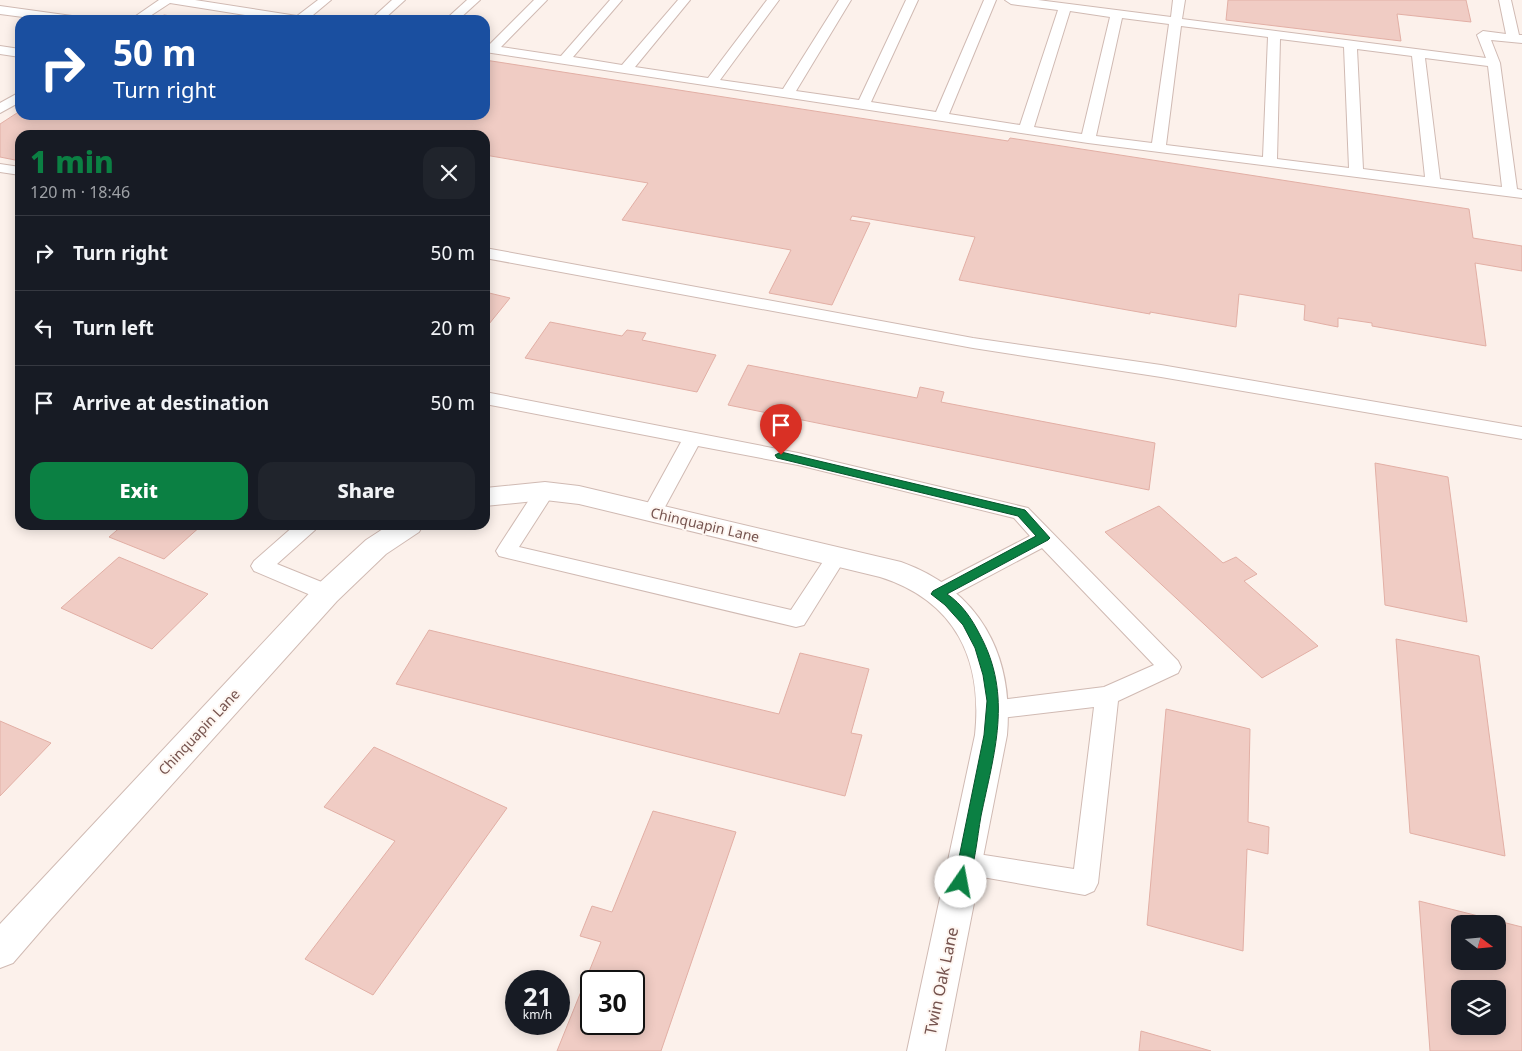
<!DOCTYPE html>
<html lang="en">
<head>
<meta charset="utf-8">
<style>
	:root { --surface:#171b24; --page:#20242c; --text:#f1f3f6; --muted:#9ea1a6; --line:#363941; --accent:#0b8043 }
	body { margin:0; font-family:"Noto Sans",sans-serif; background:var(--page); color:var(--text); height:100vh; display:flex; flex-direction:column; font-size:19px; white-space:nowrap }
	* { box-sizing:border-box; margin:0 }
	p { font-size:16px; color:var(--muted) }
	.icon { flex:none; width:28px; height:28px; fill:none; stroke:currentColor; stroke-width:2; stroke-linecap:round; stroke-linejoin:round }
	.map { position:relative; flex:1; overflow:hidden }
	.details { position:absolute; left:15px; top:130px; width:475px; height:400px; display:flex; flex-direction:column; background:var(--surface); border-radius:15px; box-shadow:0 2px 12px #0003 }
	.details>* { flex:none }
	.hud { position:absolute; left:15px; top:15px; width:475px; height:105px; border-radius:15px; box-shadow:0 2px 12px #0003; background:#1a4fa0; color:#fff; overflow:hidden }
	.needle { width:32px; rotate:106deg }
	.tools { position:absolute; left:1451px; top:915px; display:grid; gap:10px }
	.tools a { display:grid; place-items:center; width:55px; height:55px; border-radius:10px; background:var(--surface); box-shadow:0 2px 12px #0003; font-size:25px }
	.speed { position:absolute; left:505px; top:970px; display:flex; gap:10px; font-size:25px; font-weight:700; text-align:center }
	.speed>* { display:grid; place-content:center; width:65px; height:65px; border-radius:50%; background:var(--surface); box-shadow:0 2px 12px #0003; line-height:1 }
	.speed small { font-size:12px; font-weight:400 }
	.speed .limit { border:2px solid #111; border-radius:8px; background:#fff; color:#111 }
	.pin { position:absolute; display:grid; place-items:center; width:42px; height:42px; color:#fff; margin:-51px -21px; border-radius:50% 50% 50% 0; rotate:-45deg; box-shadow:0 0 5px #0007 }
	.pin .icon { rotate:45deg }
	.me { position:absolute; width:55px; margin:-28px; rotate:12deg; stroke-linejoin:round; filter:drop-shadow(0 0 4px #0008) }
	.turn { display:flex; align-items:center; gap:18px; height:105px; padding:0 15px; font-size:22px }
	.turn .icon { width:65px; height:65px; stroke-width:2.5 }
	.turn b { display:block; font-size:35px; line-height:42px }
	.round { display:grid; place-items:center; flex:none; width:52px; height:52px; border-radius:15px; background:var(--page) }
	.head { display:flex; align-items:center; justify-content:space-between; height:85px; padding:0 15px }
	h1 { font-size:30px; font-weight:800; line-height:38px; color:var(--accent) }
	.primary-button { display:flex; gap:10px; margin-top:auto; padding:10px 15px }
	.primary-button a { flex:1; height:58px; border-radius:15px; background:var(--accent); color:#fff; font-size:20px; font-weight:800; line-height:58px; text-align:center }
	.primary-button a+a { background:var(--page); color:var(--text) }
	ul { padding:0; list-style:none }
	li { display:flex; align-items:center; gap:15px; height:75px; padding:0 15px; border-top:1px solid var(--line) }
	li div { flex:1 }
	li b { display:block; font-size:19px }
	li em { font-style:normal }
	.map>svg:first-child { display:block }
	.building { fill:#f0ccc4; stroke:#e2afa5; fill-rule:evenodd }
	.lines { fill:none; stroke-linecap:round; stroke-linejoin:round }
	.lane-casing { stroke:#d0bab3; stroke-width:2 }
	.street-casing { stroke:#d0bab3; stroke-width:2 }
	.lane { fill:#fff; fill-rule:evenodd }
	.street { fill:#fff; fill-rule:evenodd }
	.route { fill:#0b8043; stroke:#07532c }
	.labels { text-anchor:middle; stroke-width:4; stroke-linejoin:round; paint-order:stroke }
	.street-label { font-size:14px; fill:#76544f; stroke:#fef6f1 }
	.near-street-label { font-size:16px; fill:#76544f; stroke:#fef6f1 }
</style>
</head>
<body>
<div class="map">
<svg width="1522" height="1051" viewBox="0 0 1522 1051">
	<rect width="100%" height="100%" fill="#fcf1eb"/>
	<!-- building -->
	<g class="building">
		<polygon points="1228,0 1466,0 1471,22 1397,14 1401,41 1226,20"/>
		<polygon points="164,15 199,20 156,20"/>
		<polygon points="485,60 1008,141 1010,138 1469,209 1473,238 1522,246 1522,271 1475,263 1486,346 1372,326 1372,323 1338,318 1338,327 1323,324 1304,320 1305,305 1239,294 1236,327 1150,312 1150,314 959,280 975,237 852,216 850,220 870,223 832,305 769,293 791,250 622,220 648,183 485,155 485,135 20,135 20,161 0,157 0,124 20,111 20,115 485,115"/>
		<polygon points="485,292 510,298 485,329"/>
		<polygon points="550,322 622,336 627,330 646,333 642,340 716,355 697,392 525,358"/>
		<polygon points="748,365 917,398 920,387 944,392 941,402 1155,443 1149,490 728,405"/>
		<polygon points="1375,463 1448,477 1467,622 1385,605"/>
		<polygon points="1159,506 1223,563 1236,557 1257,574 1244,581 1318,646 1262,678 1105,532"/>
		<polygon points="123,525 202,525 164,559 109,537"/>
		<polygon points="119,557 208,594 152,649 61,608"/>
		<polygon points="429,630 779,714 800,653 869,669 851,733 862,735 845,796 396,684"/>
		<polygon points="1396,639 1479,656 1505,856 1410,833"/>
		<polygon points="1166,709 1250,729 1248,822 1269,827 1268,854 1247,849 1243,951 1147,925"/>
		<polygon points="0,721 51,743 0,796"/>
		<polygon points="374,747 507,808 373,995 305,959 395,841 324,807"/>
		<path d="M653,811L736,832L661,1051H557L601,942L580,936L592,906L612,912ZM591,981H634V1024H591Z"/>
		<path d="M1419,901L1522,927V1051H1430ZM1460,924H1498V961H1460ZM1460,989H1498V1026H1460Z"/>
		<polygon points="1141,1031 1211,1051 1139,1051"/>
	</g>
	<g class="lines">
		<!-- lane casing -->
		<g class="lane-casing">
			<g id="lane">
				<polygon points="159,0 195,0 297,16 318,0 331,0 307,20 276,20 170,3 144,20 130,20"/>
				<polygon points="392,0 405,0 383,20 370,20"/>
				<polygon points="467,0 480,0 458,20 445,20"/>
				<path d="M534,0H547L501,47L561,56L610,0H622L573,57L622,65L678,0H690L635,67L708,78L767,0H779L720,80L783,89L839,0H851L796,91L859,100L906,0H918L871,102L936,112L984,0H996L949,114L1020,125L1058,10L1011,4L1005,0H1038L1171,17L1173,0H1185L1182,19L1486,58L1477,35L1483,31L1506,34L1499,0H1511L1519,35H1522V43L1491,40L1500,63L1517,189L1522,190V198L1088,143L485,52V44L489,45ZM1070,11L1110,17L1082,134L1034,127ZM1122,18L1169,24L1152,143L1096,136ZM1181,26L1268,37L1263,157L1166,145ZM1280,39L1344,47L1349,168L1277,159ZM1357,49L1412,56L1425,177L1363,169ZM1425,58L1488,66L1502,187L1440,179Z"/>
				<polygon points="0,6 72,16 78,20 46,20 0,14"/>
				<polygon points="0,46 20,49 20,57 0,54"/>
				<polygon points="20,92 20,102 0,113 0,103"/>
				<polygon points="0,164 20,167 20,175 0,172"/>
				<polygon points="485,248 973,338 1161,365 1522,427 1522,439 1161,377 973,348 485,258"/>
				<polygon points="485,392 798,453 1028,508 1178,661 1181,667 1178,673 1118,701 1098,883 1094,891 1085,895 965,874 956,871 952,863 956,855 965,852 1074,869 1094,707 992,719 984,717 981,710 984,703 992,701 1104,687 1154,665 1042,548 944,600 937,602 930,600 926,594 930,588 1030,536 1014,518 798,465 698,446 659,518 652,520 645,518 642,513 681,442 485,404"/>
				<polygon points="545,484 552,486 555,491 519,547 791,610 830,551 837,548 844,551 847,556 804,625 796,627 499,556 496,551 499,546 538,486"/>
				<polygon points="295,525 318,525 315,530 277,564 334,587 338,593 334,599 327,601 320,599 254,571 251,566 254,561"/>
			</g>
		</g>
		<!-- street casing -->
		<g class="street-casing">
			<g id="street">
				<path d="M545,482L579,486L901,562C979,590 1014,654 1007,735L945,1051H907L975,735C983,660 956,601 880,577L579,504L545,500L485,506V488Z"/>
				<polygon points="389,525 423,525 419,532 386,554 337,601 51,919 13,963 0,968 0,924 317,585 366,540"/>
			</g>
		</g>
		<!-- lane -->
		<use href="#lane" class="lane"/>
		<!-- street -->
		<use href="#street" class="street"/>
	</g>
	<!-- route -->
	<path class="route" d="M781,452L1025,510L1050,538L1048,540L947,594C962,604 972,619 980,635C1013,696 994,753 981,816C977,838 975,867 966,887L961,889L956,887L954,882L984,735L987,701L983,675L975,648L963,625L945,605L931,594L933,591L1036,536L1018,516L777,458L775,455Z"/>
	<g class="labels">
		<!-- street labels -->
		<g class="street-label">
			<text transform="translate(705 525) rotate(13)" y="5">Chinquapin Lane</text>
			<text transform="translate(199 732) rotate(-47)" y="5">Chinquapin Lane</text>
		</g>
		<!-- near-street labels -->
		<g class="near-street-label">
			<text transform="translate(941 981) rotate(-78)" y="6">Twin Oak Lane</text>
		</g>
	</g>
</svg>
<div class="tools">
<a><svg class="needle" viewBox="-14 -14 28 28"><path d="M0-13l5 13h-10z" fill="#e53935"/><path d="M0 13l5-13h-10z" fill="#9ea1a6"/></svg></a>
<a><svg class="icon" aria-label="layers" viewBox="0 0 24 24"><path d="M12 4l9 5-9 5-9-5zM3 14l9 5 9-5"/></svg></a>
</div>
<div class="speed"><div>21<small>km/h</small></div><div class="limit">30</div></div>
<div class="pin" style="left:781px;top:455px;background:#d93025"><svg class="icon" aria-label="arrive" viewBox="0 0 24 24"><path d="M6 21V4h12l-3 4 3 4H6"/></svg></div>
<svg class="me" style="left:961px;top:882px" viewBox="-20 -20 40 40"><circle r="19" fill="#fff"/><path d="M0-13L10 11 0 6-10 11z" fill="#0b8043"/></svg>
<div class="hud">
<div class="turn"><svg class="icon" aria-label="right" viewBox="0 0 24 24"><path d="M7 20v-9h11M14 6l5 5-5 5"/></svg><div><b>50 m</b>Turn right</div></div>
</div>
<section class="details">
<div class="head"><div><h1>1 min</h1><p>120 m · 18:46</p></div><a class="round"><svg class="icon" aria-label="close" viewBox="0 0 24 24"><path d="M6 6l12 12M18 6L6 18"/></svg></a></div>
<ul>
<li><svg class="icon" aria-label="right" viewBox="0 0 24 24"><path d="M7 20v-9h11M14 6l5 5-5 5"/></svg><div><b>Turn right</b></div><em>50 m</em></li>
<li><svg class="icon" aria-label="left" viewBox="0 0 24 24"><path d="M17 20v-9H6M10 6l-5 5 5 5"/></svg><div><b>Turn left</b></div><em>20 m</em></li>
<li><svg class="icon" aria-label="arrive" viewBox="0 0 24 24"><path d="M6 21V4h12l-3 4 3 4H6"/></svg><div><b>Arrive at destination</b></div><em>50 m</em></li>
</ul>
<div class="primary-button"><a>Exit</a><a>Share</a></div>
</section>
</div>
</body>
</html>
